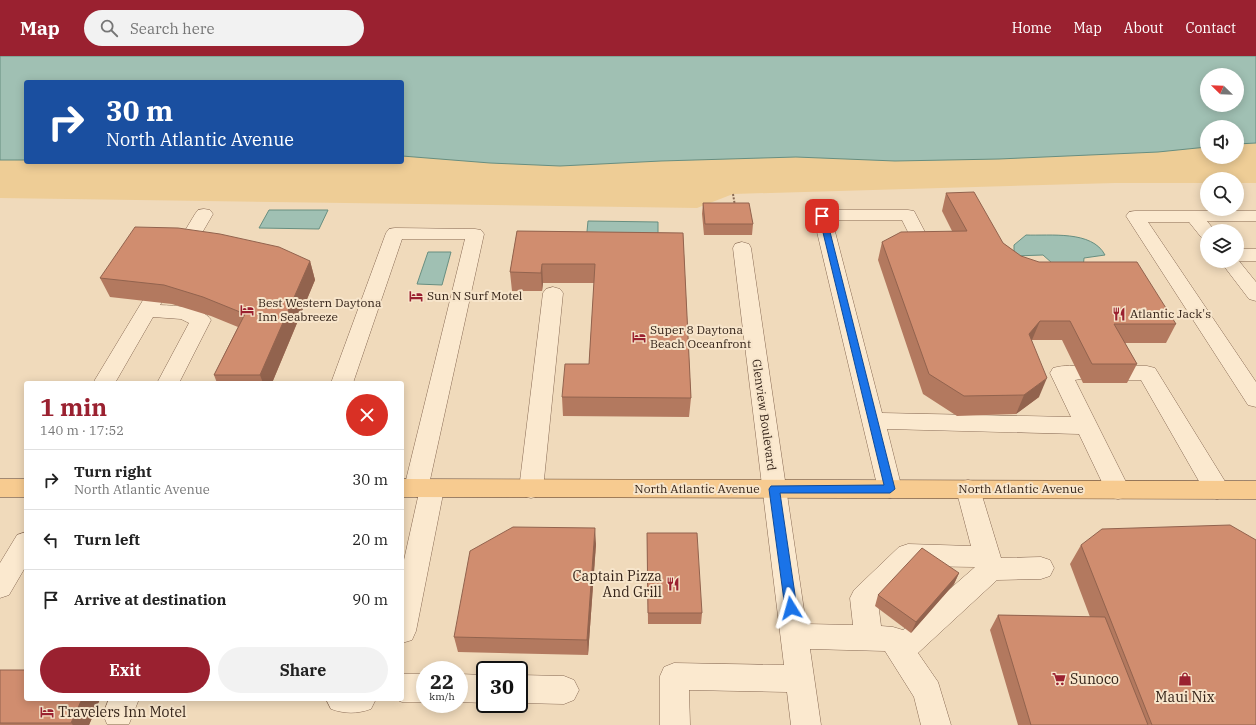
<!DOCTYPE html>
<html lang="en">
<head>
<meta charset="utf-8">
<style>
	:root { --surface:#fff; --page:#f2f2f2; --text:#222; --muted:#767676; --line:#e0e0e0; --accent:#9a2130 }
	body { margin:0; font-family:"IBM Plex Serif",serif; background:var(--page); color:var(--text); height:100vh; display:flex; flex-direction:column; font-size:15px; white-space:nowrap }
	* { box-sizing:border-box; margin:0 }
	p { font-size:13px; color:var(--muted) }
	.icon { flex:none; width:22px; height:22px; fill:none; stroke:currentColor; stroke-width:2; stroke-linecap:round; stroke-linejoin:round }
	.map { position:relative; flex:1; overflow:hidden }
	.details { position:absolute; left:24px; top:325px; width:380px; height:320px; display:flex; flex-direction:column; background:var(--surface); border-radius:4px; box-shadow:0 2px 10px #0003 }
	.details>* { flex:none }
	.guide { position:absolute; left:24px; top:24px; width:380px; height:84px; border-radius:4px; box-shadow:0 2px 10px #0003; background:#1a4fa0; color:#fff; overflow:hidden }
	.needle { width:26px; rotate:293deg }
	.tools { position:absolute; left:1200px; top:12px; display:grid; gap:8px }
	.tools a { display:grid; place-items:center; width:44px; height:44px; border-radius:50%; background:var(--surface); box-shadow:0 2px 10px #0003; font-size:20px }
	.speed { position:absolute; left:416px; top:605px; display:flex; gap:8px; font-size:20px; font-weight:700; text-align:center }
	.speed>* { display:grid; place-content:center; width:52px; height:52px; border-radius:50%; background:var(--surface); box-shadow:0 2px 10px #0003; line-height:1 }
	.speed small { font-size:10px; font-weight:400 }
	.speed .limit { border:2px solid #111; border-radius:6px; background:#fff; color:#111 }
	.pin { position:absolute; display:grid; place-items:center; width:34px; height:34px; color:#fff; margin:-17px; border-radius:8px; box-shadow:0 2px 6px #0006 }
	.me { position:absolute; width:44px; margin:-22px; rotate:352deg; stroke-linejoin:round; filter:drop-shadow(0 0 3px #0008) }
	.turn { display:flex; align-items:center; gap:14px; height:84px; padding:0 16px; font-size:18px }
	.turn .icon { width:52px; height:52px; stroke-width:2.5 }
	.turn b { display:block; font-size:28px; line-height:34px }
	.round { display:grid; place-items:center; flex:none; width:42px; height:42px; border-radius:21px; background:var(--page) }
	.overview { display:flex; align-items:center; justify-content:space-between; height:68px; padding:0 16px }
	h1 { font-size:24px; font-weight:700; line-height:30px; color:var(--accent) }
	.primary-button { display:flex; gap:8px; margin-top:auto; padding:8px 16px }
	.primary-button a { flex:1; height:46px; border-radius:24px; background:var(--accent); color:#fff; font-size:16px; font-weight:700; line-height:46px; text-align:center }
	.primary-button a+a { background:var(--page); color:var(--text) }
	ul { padding:0; list-style:none }
	li { display:flex; align-items:center; gap:12px; height:60px; padding:0 16px; border-top:1px solid var(--line) }
	li div { flex:1 }
	li b { display:block; font-size:15px }
	li em { font-style:normal }
	header { display:flex; align-items:center; gap:24px; box-sizing:border-box; height:56px; padding:0 20px; background:var(--accent); color:#fff }
	header strong { font-size:19px }
	nav { display:flex; gap:22px; margin-inline-start:auto; font-size:14px }
	.search { width:280px; height:36px; background:var(--page); display:flex; align-items:center; gap:10px; box-sizing:border-box; padding:0 14px; border-radius:22px; color:var(--muted); font-size:15px }
	.map>svg:first-child { display:block }
	.sand { fill:#eecd96; fill-rule:evenodd }
	.water { fill:#a0c0b3; stroke:#678e80; fill-rule:evenodd }
	.lines { fill:none; stroke-linecap:round; stroke-linejoin:round }
	.minor-casing { stroke:#886a54; stroke-width:1 }
	.major-casing { stroke:#553929; stroke-width:1 }
	.path { stroke:#886a54; stroke-width:2; stroke-dasharray:2 1.5; stroke-linecap:butt }
	.minor { fill:#fbe9cf; fill-rule:evenodd }
	.major { fill:#f7cb90; fill-rule:evenodd }
	.wall { fill:#b3795f }
	.shaded-wall { fill:#92634e }
	.building { fill:#d08d6f; stroke:#92634e }
	.route { fill:#1a73e8; stroke:#114b97 }
	.labels { text-anchor:middle; stroke-width:4; stroke-linejoin:round; paint-order:stroke }
	.poi-label { font-size:12px; fill:#36251a; stroke:#f7e5cb; text-anchor:start }
	.street-label { font-size:12px; fill:#36251a; stroke:#f7e5cb }
	.near-poi-label { font-size:14px; fill:#36251a; stroke:#f7e5cb; text-anchor:start }
</style>
</head>
<body>
<header>
<strong>Map</strong>
<div class="search"><svg class="icon" aria-label="search" viewBox="0 0 24 24"><circle cx="10" cy="10" r="6"/><path d="M15 15l6 6"/></svg>Search here</div>
<nav><a>Home</a><a>Map</a><a>About</a><a>Contact</a></nav>
</header>
<div class="map">
<svg width="1256" height="669" viewBox="0 0 1256 669">
	<rect width="100%" height="100%" fill="#f0dabb"/>
	<!-- sand -->
	<path class="sand" d="M877,0H1256V127H1237V123H1207V127H1115L733,138L697,152L0,142V5ZM1207,19H1237V49H1207ZM26,26H402V106H26ZM1207,71H1237V101H1207Z"/>
	<!-- water -->
	<g class="water">
		<path d="M0,0H1256V87L1237,88V71H1207V91L1158,96L999,103L895,105L796,101L661,105L560,110L490,107L402,100V26H26V104H0ZM1207,19H1237V49H1207Z"/>
		<polygon points="269,154 328,154 319,173 259,172"/>
		<polygon points="588,165 658,166 658,187 586,186"/>
		<path d="M1026,179C1050,180 1092,174 1105,199L1084,202L1083,214L1061,215L1043,199L1014,200V189Z"/>
		<polygon points="428,196 451,196 442,229 417,228"/>
	</g>
	<g class="lines">
		<!-- minor casing -->
		<g class="minor-casing">
			<g id="minor">
				<path d="M204,153L210,154L213,158L160,249C176,250 202,250 211,264L179,327H157L189,267L181,263L153,261L115,327H93L195,158L198,154Z"/>
				<path d="M822,154H908L914,155L926,178L923,182L917,183L911,182L902,164H832L882,357L1071,361L1050,317L1053,312C1064,309 1075,309 1086,312L1089,317L1086,322L1075,324L1130,434L1127,441L1118,443L1109,441L1079,378L887,373L902,433L899,440L890,442L881,440L878,433L813,159L816,155Z"/>
				<polygon points="1135,155 1256,155 1256,165 1207,165 1215,175 1207,175 1207,182 1201,181 1189,166 1148,166 1256,326 1256,351 1248,349 1126,160 1129,156"/>
				<polygon points="395,172 475,173 481,174 484,178 430,424 441,426 444,433 416,575 412,584 402,587 402,513 418,441 407,439 404,432 465,183 402,183 353,327 331,327 386,177 389,173"/>
				<path d="M742,186L749,188L751,192L806,568L853,569L850,542L854,534L899,491L908,488L971,490L956,433L959,426L968,424L977,426L980,433L1001,502L1041,501L1050,504L1054,512L1050,520L1041,523L997,524L918,597L938,626L951,669H921L914,641L885,595L810,593L821,669H791L787,636L689,634L690,669H660V620L664,611L674,607L784,609L733,192L735,188ZM914,510L975,511L903,574L893,571L881,570L878,546Z"/>
				<polygon points="1237,193 1256,193 1256,205 1239,205 1256,226 1256,245 1249,243 1220,205 1237,205"/>
				<polygon points="553,231 560,233 563,237 543,433 540,440 531,442 522,440 519,433 543,237 546,233"/>
				<polygon points="1122,310 1147,310 1155,312 1226,427 1229,434 1226,441 1217,443 1208,441 1141,324 1122,324 1114,322 1111,317 1114,312"/>
				<polygon points="26,476 26,510 9,539 0,542 0,507 17,479"/>
				<polygon points="402,618 425,618 425,646 402,646 395,643 402,643"/>
				<polygon points="459,618 485,619 485,647 459,646"/>
				<polygon points="519,619 564,620 574,624 579,634 574,644 564,648 519,647"/>
				<polygon points="109,643 139,643 129,668 107,668 103,658"/>
				<path d="M326,643H376L371,653C357,658 345,658 331,653Z"/>
			</g>
		</g>
		<!-- major casing -->
		<g class="major-casing">
			<g id="major">
				<rect x="0" y="423" width="26" height="18"/>
				<polygon points="402,423 1256,425 1256,443 402,441"/>
			</g>
		</g>
		<!-- path -->
		<polyline class="path" points="733,138 735,150"/>
		<!-- minor -->
		<use href="#minor" class="minor"/>
		<!-- major -->
		<use href="#major" class="major"/>
	</g>
	<!-- wall -->
	<g class="wall">
		<polygon points="946,137 1003,187 1021,200 1176,268 1166,287 1125,287 1137,308 1127,327 1083,327 1062,284 1032,284 1032,285 1039,341 1016,358 957,360 923,338 878,204 882,186 952,175 942,155"/>
		<polygon points="703,147 753,168 752,179 704,179 702,158"/>
		<polygon points="517,175 683,177 691,342 689,361 563,360 562,341 589,308 594,227 543,227 542,235 512,235 510,216"/>
		<polygon points="310,205 315,224 272,327 217,327 214,319 238,271 211,260 172,248 110,241 100,222"/>
		<polygon points="647,477 702,557 701,568 648,568"/>
		<polygon points="596,488 588,599 458,596 454,581"/>
		<polygon points="1081,489 1256,669 1018,669 990,574 998,559 1090,561 1070,508"/>
		<polygon points="959,517 954,528 911,577 875,550 878,539"/>
		<polygon points="0,614 100,643 89,669 0,669"/>
	</g>
	<!-- shaded-wall -->
	<g class="shaded-wall">
		<polygon points="310,205 315,224 272,327 263,327 260,319"/>
		<polygon points="542,208 543,227 542,235 541,217"/>
		<polygon points="1040,265 1032,284 1021,297 1029,278"/>
		<polygon points="1047,322 1039,341 1016,358 1024,339"/>
		<polygon points="595,472 596,488 588,599 587,584"/>
		<polygon points="959,517 954,528 911,577 916,566"/>
		<polygon points="82,643 100,643 89,669 73,669 71,667"/>
	</g>
	<!-- building -->
	<g class="building">
		<polygon points="974,136 1003,187 1021,200 1039,206 1137,206 1176,268 1114,268 1137,308 1092,308 1070,265 1040,265 1029,278 1047,322 1024,339 964,340 929,318 882,186 901,176 967,175 946,137"/>
		<polygon points="703,147 749,147 753,168 705,168"/>
		<polygon points="135,171 178,172 220,178 279,191 310,205 260,319 214,319 245,258 203,241 164,229 100,222"/>
		<polygon points="517,175 683,177 691,342 562,341 565,308 589,308 595,208 542,208 541,217 510,216"/>
		<polygon points="1230,469 1256,484 1256,669 1152,669 1081,489 1102,473"/>
		<polygon points="513,471 595,472 587,584 454,581 470,495"/>
		<polygon points="647,477 697,477 702,557 648,557"/>
		<polygon points="922,492 959,517 916,566 878,539"/>
		<polygon points="998,559 1105,561 1148,669 1031,669"/>
		<polygon points="0,614 26,614 26,643 82,643 71,667 0,667"/>
	</g>
	<!-- route -->
	<polygon class="route" points="820,158 826,160 895,433 890,437 780,437 797,552 795,556 791,557 787,556 785,552 769,433 771,430 884,429 819,160"/>
	<!-- icons -->
	<defs>
		<g id="hotel-bare" transform="scale(1.08)"><path d="M-6-4.5h1.5V1H6V5H4.5V3h-9V5H-6ZM-4 0a1.8 1.8 0 1 1 3.6 0ZM.5 0V-2.5h3Q6-2.5 6 0Z" fill="#9a2130" stroke="#f7e5cb" stroke-width="2.5" paint-order="stroke"/></g>
		<g id="restaurant-bare" transform="scale(1.08)"><path d="M-5-6h1v4h1v-4h1v4h1v-4h1v5L-1.5 .5V6h-2V.5L-5-1ZM5-6V6H3V1.5H1.5Q1.5-4 5-6Z" fill="#9a2130" stroke="#f7e5cb" stroke-width="2.5" paint-order="stroke"/></g>
		<g id="supermarket-bare" transform="scale(1.08)"><path d="M-6-5.5h2.5l.6 2H6L4.5 2H-2.5L-4.4-4H-6ZM-1.5 3.2a1.3 1.3 0 1 0 .1 0ZM3 3.2a1.3 1.3 0 1 0 .1 0Z" fill="#9a2130" stroke="#f7e5cb" stroke-width="2.5" paint-order="stroke"/></g>
		<g id="shop-bare" transform="scale(1.08)"><path d="M-5-2.5h2.3a2.7 3.5 0 0 1 5.4 0H5L5.5 6h-11ZM-1.5-2.5h3a1.5 2.3 0 0 0-3 0Z" fill="#9a2130" stroke="#f7e5cb" stroke-width="2.5" paint-order="stroke"/></g>
	</defs>
	<g fill-rule="evenodd">
		<use href="#hotel-bare" x="416" y="240"/>
		<use href="#hotel-bare" x="247" y="254"/>
		<use href="#restaurant-bare" x="1119" y="258"/>
		<use href="#hotel-bare" x="639" y="281"/>
		<use href="#restaurant-bare" x="673" y="528"/>
		<use href="#supermarket-bare" x="1059" y="623"/>
		<use href="#shop-bare" x="1185" y="623"/>
		<use href="#hotel-bare" x="47" y="656"/>
	</g>
	<g class="labels">
		<!-- poi labels -->
		<g class="poi-label">
			<text x="427" y="244">Sun N Surf Motel</text>
			<text x="258" y="251">Best Western Daytona<tspan x="258" dy="14">Inn Seabreeze</tspan></text>
			<text x="1130" y="262">Atlantic Jack's</text>
			<text x="650" y="278">Super 8 Daytona<tspan x="650" dy="14">Beach Oceanfront</tspan></text>
		</g>
		<!-- street labels -->
		<g class="street-label">
			<text transform="translate(764 359) rotate(82)" y="4">Glenview Boulevard</text>
			<text x="697" y="437">North Atlantic Avenue</text>
			<text x="1021" y="437">North Atlantic Avenue</text>
		</g>
		<!-- near-poi labels -->
		<g class="near-poi-label">
			<text x="662" y="525" text-anchor="end">Captain Pizza<tspan x="662" dy="16">And Grill</tspan></text>
			<text x="1070" y="628">Sunoco</text>
			<text x="1185" y="646" text-anchor="middle">Maui Nix</text>
			<text x="58" y="661">Travelers Inn Motel</text>
		</g>
	</g>
</svg>
<div class="tools">
<a><svg class="needle" viewBox="-14 -14 28 28"><path d="M0-13l5 13h-10z" fill="#e53935"/><path d="M0 13l5-13h-10z" fill="#767676"/></svg></a>
<a><svg class="icon" aria-label="sound" viewBox="0 0 24 24"><path d="M4 9h4l5-4v14l-5-4H4zM17 9q2 3 0 6"/></svg></a>
<a><svg class="icon" aria-label="search" viewBox="0 0 24 24"><circle cx="10" cy="10" r="6"/><path d="M15 15l6 6"/></svg></a>
<a><svg class="icon" aria-label="layers" viewBox="0 0 24 24"><path d="M12 4l9 5-9 5-9-5zM3 14l9 5 9-5"/></svg></a>
</div>
<div class="speed"><div>22<small>km/h</small></div><div class="limit">30</div></div>
<div class="pin" style="left:822px;top:160px;background:#d93025"><svg class="icon" aria-label="arrive" viewBox="0 0 24 24"><path d="M6 21V4h12l-3 4 3 4H6"/></svg></div>
<svg class="me" style="left:791px;top:552px" viewBox="-20 -20 40 40"><path d="M0-17L14 15 0 8-14 15z" fill="#1a73e8" stroke="#fff" stroke-width="4"/></svg>
<div class="guide">
<div class="turn"><svg class="icon" aria-label="right" viewBox="0 0 24 24"><path d="M7 20v-9h11M14 6l5 5-5 5"/></svg><div><b>30 m</b>North Atlantic Avenue</div></div>
</div>
<section class="details">
<div class="overview"><div><h1>1 min</h1><p>140 m · 17:52</p></div><a class="round" style="background:#d93025;color:#fff"><svg class="icon" aria-label="close" viewBox="0 0 24 24"><path d="M6 6l12 12M18 6L6 18"/></svg></a></div>
<ul>
<li><svg class="icon" aria-label="right" viewBox="0 0 24 24"><path d="M7 20v-9h11M14 6l5 5-5 5"/></svg><div><b>Turn right</b><p>North Atlantic Avenue</p></div><em>30 m</em></li>
<li><svg class="icon" aria-label="left" viewBox="0 0 24 24"><path d="M17 20v-9H6M10 6l-5 5 5 5"/></svg><div><b>Turn left</b></div><em>20 m</em></li>
<li><svg class="icon" aria-label="arrive" viewBox="0 0 24 24"><path d="M6 21V4h12l-3 4 3 4H6"/></svg><div><b>Arrive at destination</b></div><em>90 m</em></li>
</ul>
<div class="primary-button"><a>Exit</a><a>Share</a></div>
</section>
</div>
</body>
</html>
